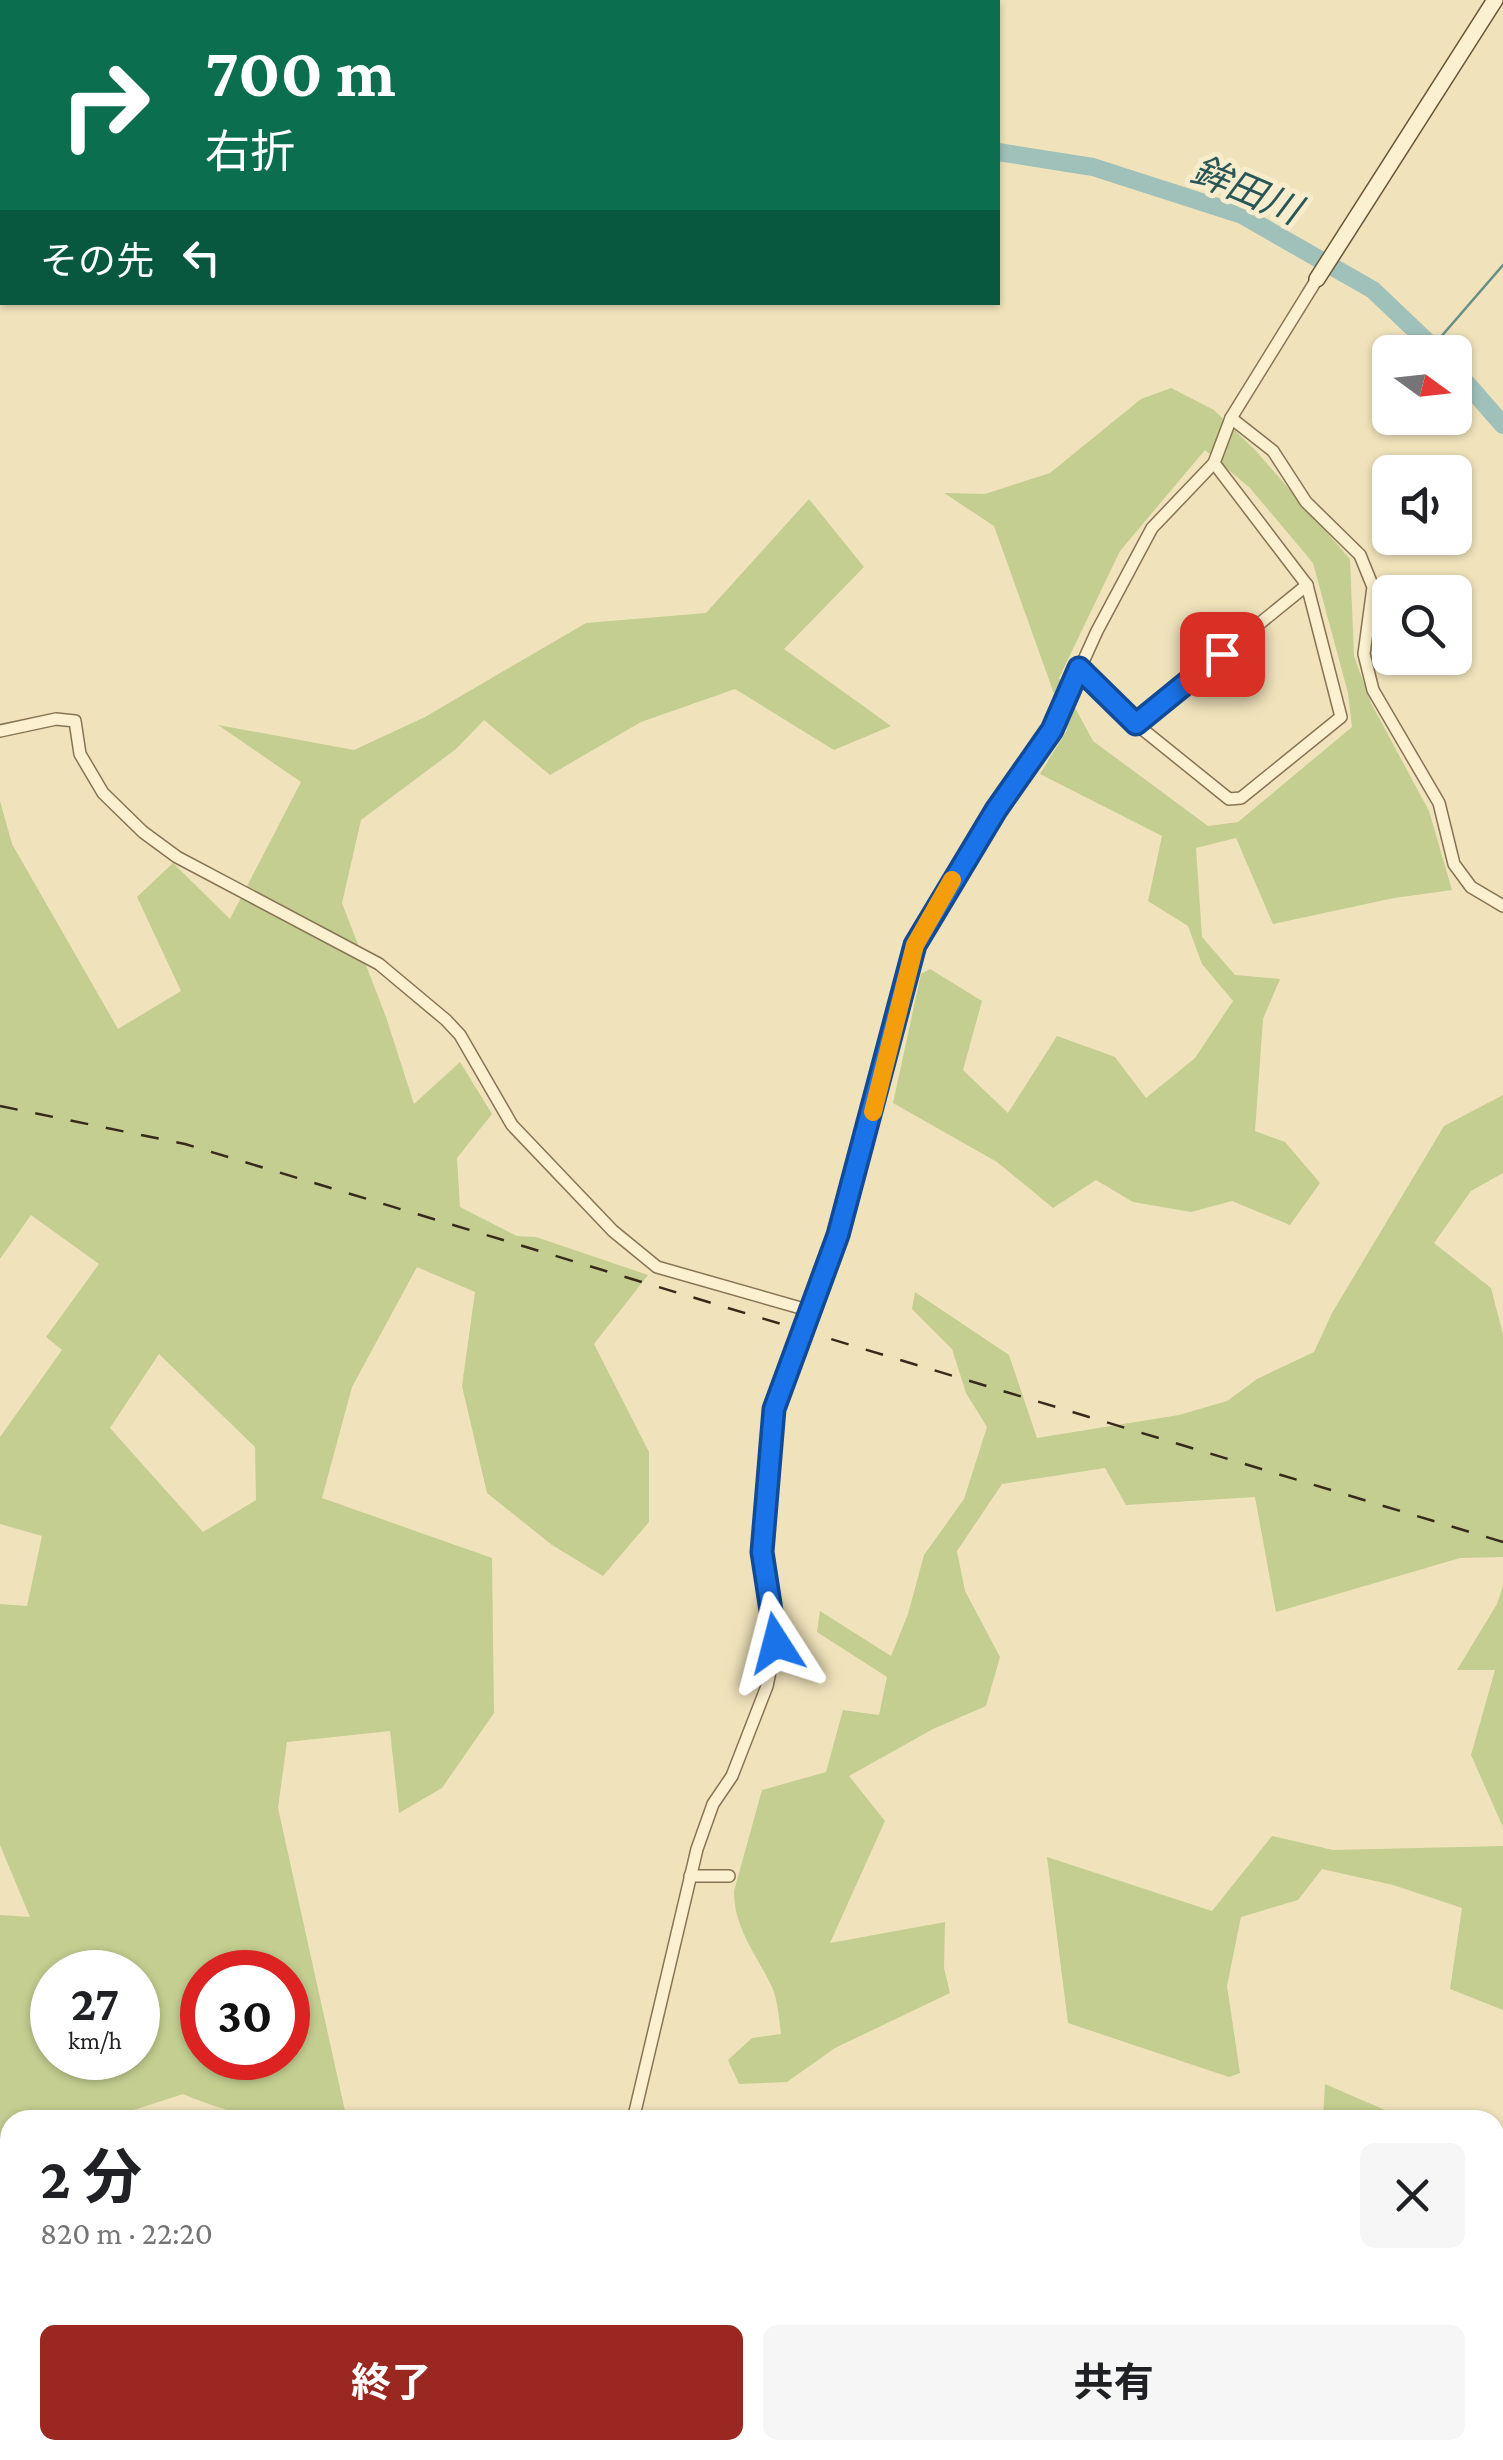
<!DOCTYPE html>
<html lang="ja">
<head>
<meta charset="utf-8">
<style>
	:root { --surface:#fff; --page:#f6f6f6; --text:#202124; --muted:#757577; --accent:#9b2721 }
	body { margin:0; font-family:"Crimson Pro","Noto Sans JP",serif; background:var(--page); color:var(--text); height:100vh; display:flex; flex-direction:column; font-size:38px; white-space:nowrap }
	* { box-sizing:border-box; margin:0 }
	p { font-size:32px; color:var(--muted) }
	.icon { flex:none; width:55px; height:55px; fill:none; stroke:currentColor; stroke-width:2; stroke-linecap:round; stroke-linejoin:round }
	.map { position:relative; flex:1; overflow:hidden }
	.details { position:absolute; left:0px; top:2110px; width:1505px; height:350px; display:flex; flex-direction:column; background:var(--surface); border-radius:30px 30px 0 0; box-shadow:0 2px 8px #0004 }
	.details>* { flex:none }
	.guide { position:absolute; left:0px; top:0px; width:1000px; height:305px; box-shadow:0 2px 8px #0004; background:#0b6e4f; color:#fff; overflow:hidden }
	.needle { width:65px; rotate:105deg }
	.tools { position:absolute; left:1372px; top:335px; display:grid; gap:20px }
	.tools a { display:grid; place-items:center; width:100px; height:100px; border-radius:15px; background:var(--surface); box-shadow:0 2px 8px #0004; font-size:50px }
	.speed { position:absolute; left:30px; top:1950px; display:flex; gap:20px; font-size:50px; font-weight:700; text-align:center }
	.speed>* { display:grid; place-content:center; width:130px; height:130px; border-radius:50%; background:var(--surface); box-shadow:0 2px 8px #0004; line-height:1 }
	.speed small { font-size:25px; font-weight:400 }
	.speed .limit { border:15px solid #d22; background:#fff; color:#111 }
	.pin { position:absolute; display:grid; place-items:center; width:85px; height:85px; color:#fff; margin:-42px; border-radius:20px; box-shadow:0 5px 15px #0006 }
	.me { position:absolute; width:110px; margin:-55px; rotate:351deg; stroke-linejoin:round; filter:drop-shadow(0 0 8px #0008) }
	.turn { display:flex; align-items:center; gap:35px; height:210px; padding:0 40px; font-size:45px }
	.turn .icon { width:130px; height:130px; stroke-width:2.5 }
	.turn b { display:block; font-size:70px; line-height:85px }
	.then { display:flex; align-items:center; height:95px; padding:0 40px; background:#0003; gap:20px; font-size:38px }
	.round { display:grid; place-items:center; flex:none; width:105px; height:105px; border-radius:15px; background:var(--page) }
	.headline { display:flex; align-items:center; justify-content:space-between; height:170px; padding:0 40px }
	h1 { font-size:60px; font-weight:700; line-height:75px }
	.button { display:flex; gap:20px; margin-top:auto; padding:20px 40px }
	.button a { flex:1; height:115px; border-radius:15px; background:var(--accent); color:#fff; font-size:40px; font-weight:700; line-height:115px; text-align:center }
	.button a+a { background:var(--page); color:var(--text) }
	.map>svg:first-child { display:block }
	.green { fill:#c3ce90; fill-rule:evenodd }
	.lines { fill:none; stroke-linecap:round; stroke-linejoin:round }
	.stream { stroke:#678f87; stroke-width:2.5 }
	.river { stroke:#a0c1b9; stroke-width:18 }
	.street-casing { stroke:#887355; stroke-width:14 }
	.secondary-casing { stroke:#6a5438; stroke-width:18 }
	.street { stroke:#fbf0cf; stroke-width:11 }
	.secondary { stroke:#fbf0cf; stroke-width:15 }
	.rail { stroke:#372a1a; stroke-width:2.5; stroke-dasharray:18 18; stroke-linecap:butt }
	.street-bridge-casing { stroke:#887355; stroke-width:14; stroke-linecap:butt }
	.street-bridge { stroke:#fbf0cf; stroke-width:11 }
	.route-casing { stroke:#114b97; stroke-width:25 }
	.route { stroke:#1a73e8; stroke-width:18 }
	.slow { stroke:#f59e0b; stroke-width:18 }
	.labels { text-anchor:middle; stroke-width:10; stroke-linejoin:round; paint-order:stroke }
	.water-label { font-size:38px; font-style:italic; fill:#295757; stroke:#f7edcc }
</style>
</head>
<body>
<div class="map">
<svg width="1503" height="2460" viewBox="0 0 1503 2460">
	<rect width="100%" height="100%" fill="#f0e3bc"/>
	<!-- green -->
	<g class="green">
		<path d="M1171,388L1214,410L1256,451L1350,559L1354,656L1371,703L1429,811L1452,890L1394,898L1273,924L1236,838L1196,848L1202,937L1235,975L1280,979L1263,1019L1255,1131L1285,1142L1320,1183L1290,1225L1232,1201L1191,1212L1133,1202L1096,1180L1053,1208L997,1162L893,1103L921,974L930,969L982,1001L963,1070L1008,1113L1057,1036L1115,1057L1146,1098L1195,1058L1233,1001L1202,964L1188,926L1148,901L1162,836L1040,774L1067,730L994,526L944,493L985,494L1050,473L1141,399ZM1205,450L1250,488L1313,563L1348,693L1352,727L1238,822L1208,826L1093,741L1059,678L1120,551Z"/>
		<path d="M809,499L864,567L784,649L891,726L834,750L735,689L641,722L550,775L484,720L456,749L361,820L342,903L386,1017L414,1104L460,1062L492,1114L457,1158L460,1207L517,1236L536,1237L648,1275L594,1344L649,1452V1522L603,1576L552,1545L487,1493L462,1386L475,1292L417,1267L352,1387L322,1498L492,1558L494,1713L442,1788L399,1813L390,1731L287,1742L278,1808L347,2120C284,2120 242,2120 183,2094L103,2120H10L9,2183L0,2149V1915L30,1917L0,1845V1604L27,1606L42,1536L0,1524V1437L62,1350L46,1337L99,1264L31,1215L0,1259V801L12,844L118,1029L181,991L137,897L173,863L230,919L301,782L218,725L354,750L425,717L586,623L706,613ZM159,1354L255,1447L256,1500L203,1532L110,1428ZM52,1972H138V2058H52ZM202,1972H288V2058H202Z"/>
		<path d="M1503,1095V1173L1471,1191L1434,1243L1491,1288L1503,1334V1557L1460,1558L1276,1612L1255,1497L1126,1505L1105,1468L1002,1484L957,1551L965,1591L1000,1657L986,1706L933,1729L849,1776L885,1821L830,1943L945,1922L944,1968L950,1993L835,2048L787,2082L739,2084L728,2060L752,2038L781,2034C779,2019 778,2000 772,1987C756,1953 734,1929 734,1891L762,1790L826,1772L843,1710L879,1715L887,1677L817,1632L820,1611L891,1656L908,1614L924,1555L964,1499L987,1427L966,1393L952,1349L912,1309L915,1292L1009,1355L1037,1438L1179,1415L1227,1401L1257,1379L1314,1352L1332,1313L1444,1126Z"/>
		<polygon points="1503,1586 1503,1827 1471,1755 1495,1670 1457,1670 1497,1604"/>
		<polygon points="1272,1836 1333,1850 1503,1846 1503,2010 1450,1989 1462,1908 1393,1885 1322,1869 1298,1900 1241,1917 1227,1986 1240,2073 1229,2077 1068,2023 1047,1857 1212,1911"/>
		<polygon points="1325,2084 1408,2120 1323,2120"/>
	</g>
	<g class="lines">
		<!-- stream -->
		<polyline class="stream" points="1433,346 1503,265"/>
		<!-- river -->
		<g class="river">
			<polyline points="998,152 1093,167 1242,215 1373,290 1438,352"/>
			<polyline points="0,266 2,266"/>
			<polyline points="1455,370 1503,425"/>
		</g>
		<!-- street casing -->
		<g class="street-casing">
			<g id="street">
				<polyline points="1231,418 1273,451 1306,502 1360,555 1373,587 1364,654 1373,690 1439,803 1454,864 1471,887 1503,906"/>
				<polyline points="1079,669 1136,724 1229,799 1241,798 1341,717 1307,585 1214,463"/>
				<polyline points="1136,724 1307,585"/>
				<polyline points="0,731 56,719 75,721 80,754 103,793 143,832 177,857 379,964 446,1020 460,1035 512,1125 613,1231 657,1267 811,1311"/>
				<polyline points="808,1317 838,1235 919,934 996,809 1052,730 1097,631 1152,528 1214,463 1231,418 1317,279"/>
				<polyline points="690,1876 729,1876"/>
				<polyline points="633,2120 697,1849 713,1804 732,1776 767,1686 776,1643 762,1552 775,1409 798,1347"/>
				<polyline points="0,2264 10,2275"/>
				<polyline points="0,2315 10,2307"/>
				<polyline points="255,2450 276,2460"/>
				<polyline points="1140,2450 1143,2460"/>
				<polyline points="998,2451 1028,2453"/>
				<polyline points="614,2460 619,2450"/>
				<polyline points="1353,2460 1369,2450"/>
			</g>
		</g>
		<!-- secondary casing -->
		<g class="secondary-casing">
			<g id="secondary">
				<polyline points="13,0 17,2"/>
				<polyline points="379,2 385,0"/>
				<polyline points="1317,279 1495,0"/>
				<polyline points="0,2221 10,2218"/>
				<polyline points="1495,2353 1503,2351"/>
				<polyline points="798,2450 800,2460"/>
			</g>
		</g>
		<!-- street -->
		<use href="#street" class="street"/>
		<!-- secondary -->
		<use href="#secondary" class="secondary"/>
		<!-- rail -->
		<polyline class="rail" points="0,1106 185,1144 1503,1542"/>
		<!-- street-bridge casing -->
		<g class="street-bridge-casing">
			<polyline id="street-bridge" points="798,1347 808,1317"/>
		</g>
		<!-- street-bridge -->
		<use href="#street-bridge" class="street-bridge"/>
	</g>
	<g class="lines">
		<!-- route casing -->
		<g class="route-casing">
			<polyline id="route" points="776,1643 762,1552 774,1409 838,1235 915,945 996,810 1052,730 1079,668 1136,724 1222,654"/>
		</g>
		<!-- route -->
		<use href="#route" class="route"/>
		<!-- slow -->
		<polyline class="slow" points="873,1112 915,945 952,880"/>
	</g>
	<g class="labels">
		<!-- water labels -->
		<g class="water-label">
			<text transform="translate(1246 190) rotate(23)" y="13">鉾田川</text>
		</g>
	</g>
</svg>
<div class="tools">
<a><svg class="needle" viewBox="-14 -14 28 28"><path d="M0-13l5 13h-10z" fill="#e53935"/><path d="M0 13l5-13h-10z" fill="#757577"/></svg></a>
<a><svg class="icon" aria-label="sound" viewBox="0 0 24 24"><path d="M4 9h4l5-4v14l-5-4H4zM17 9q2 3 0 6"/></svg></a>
<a><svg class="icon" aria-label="search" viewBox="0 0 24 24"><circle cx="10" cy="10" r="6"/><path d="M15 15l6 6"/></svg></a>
</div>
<div class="speed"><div>27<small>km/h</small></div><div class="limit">30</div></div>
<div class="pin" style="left:1222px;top:654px;background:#d93025"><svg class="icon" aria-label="arrive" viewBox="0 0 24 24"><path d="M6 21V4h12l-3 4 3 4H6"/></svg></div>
<svg class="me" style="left:776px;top:1643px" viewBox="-20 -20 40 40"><path d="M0-17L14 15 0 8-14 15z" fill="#1a73e8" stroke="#fff" stroke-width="4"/></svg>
<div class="guide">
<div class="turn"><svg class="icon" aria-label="right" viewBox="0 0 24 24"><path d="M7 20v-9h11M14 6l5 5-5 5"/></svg><div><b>700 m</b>右折</div></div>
<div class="then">その先<svg class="icon" aria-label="left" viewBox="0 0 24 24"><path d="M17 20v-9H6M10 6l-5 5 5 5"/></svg></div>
</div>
<section class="details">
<div class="headline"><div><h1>2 分</h1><p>820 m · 22:20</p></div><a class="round"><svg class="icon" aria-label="close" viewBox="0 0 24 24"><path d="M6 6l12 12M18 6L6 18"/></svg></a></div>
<div class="button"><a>終了</a><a>共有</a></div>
</section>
</div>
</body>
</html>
